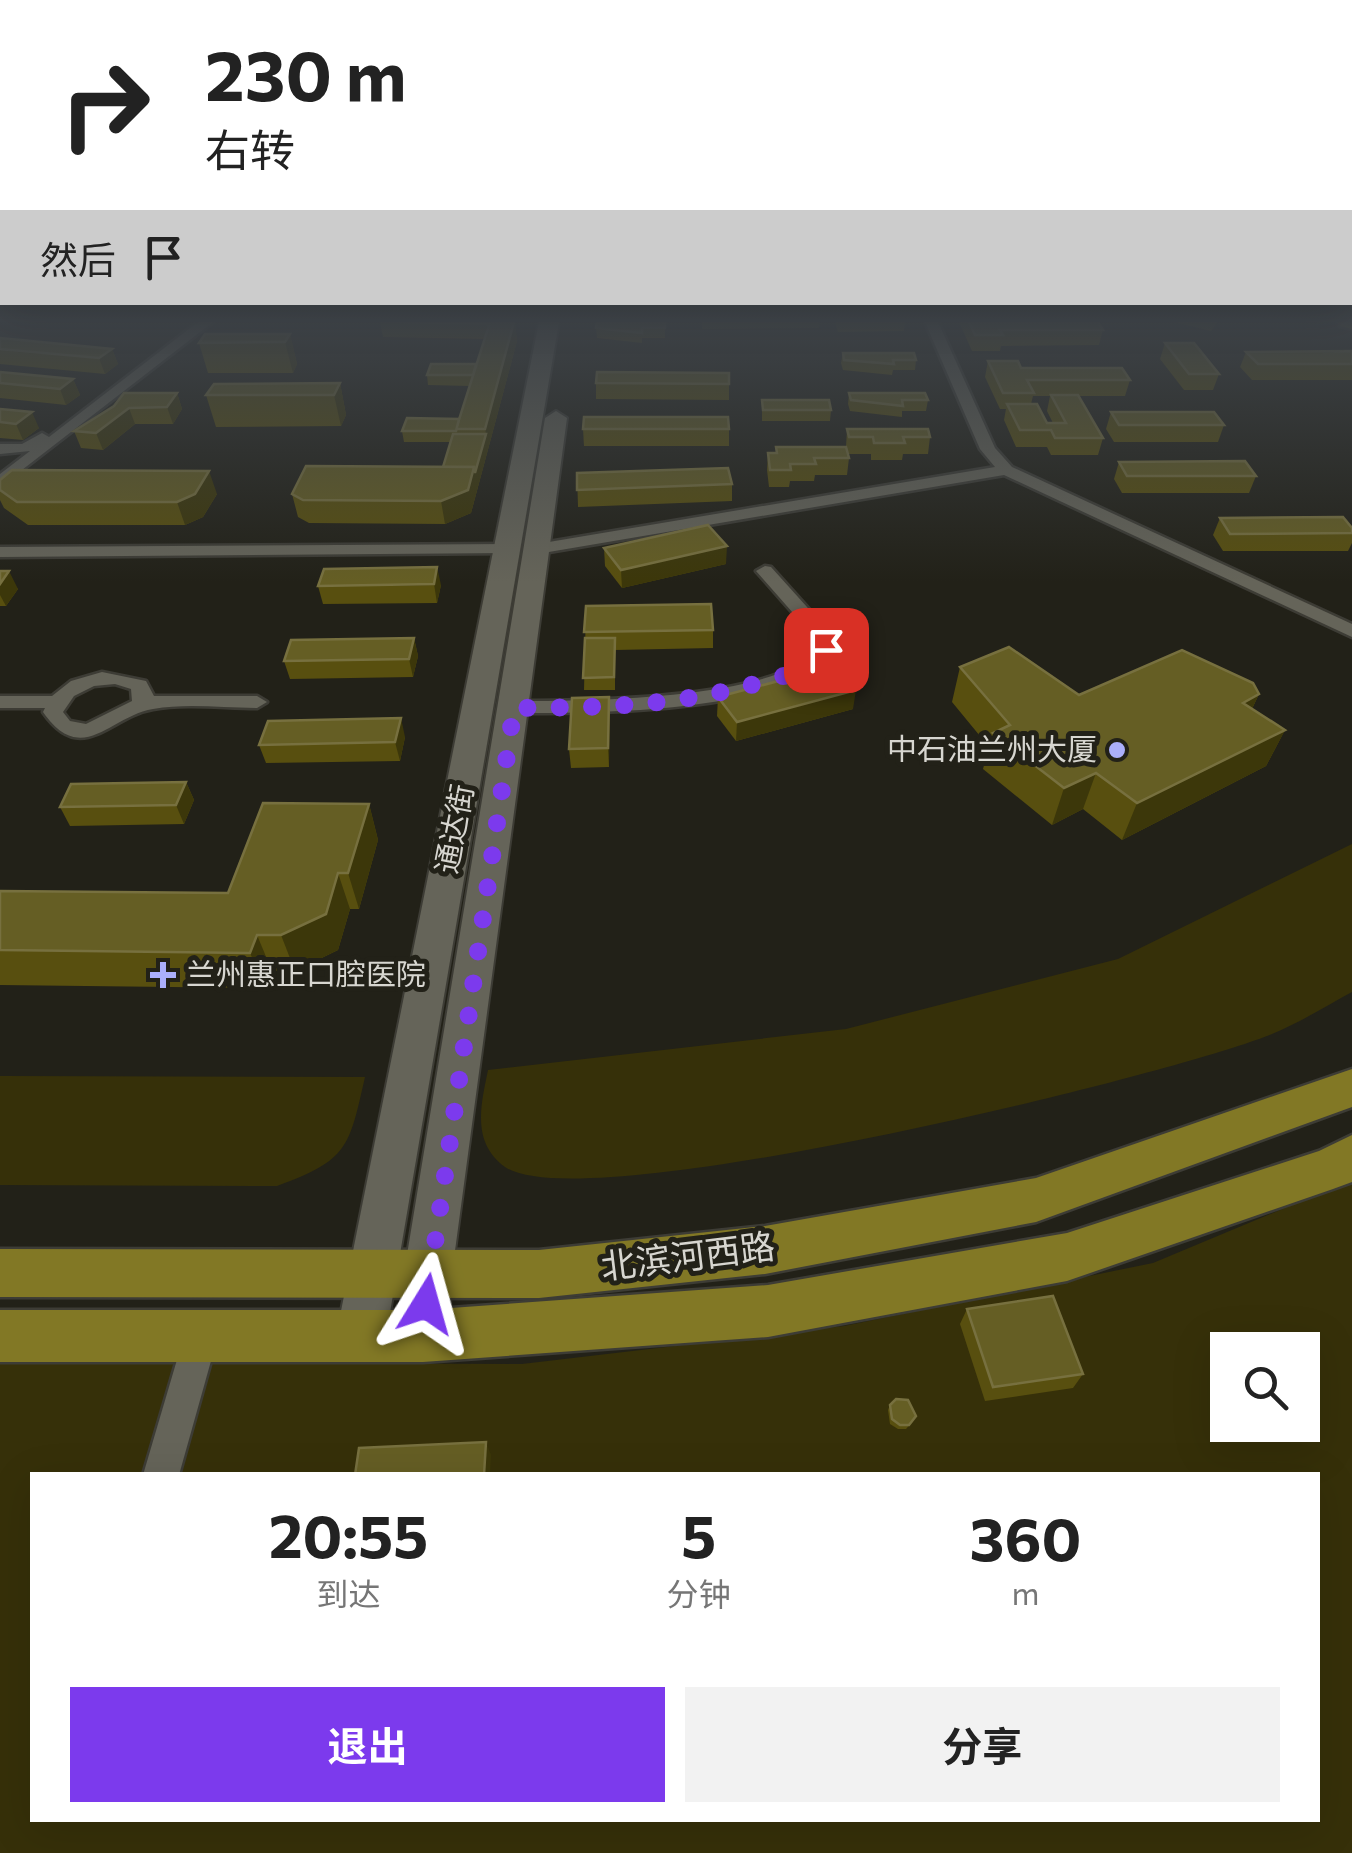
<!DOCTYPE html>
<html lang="zh">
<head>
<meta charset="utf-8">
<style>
	:root { --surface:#fff; --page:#f2f2f2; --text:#222; --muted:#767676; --accent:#7c3aed }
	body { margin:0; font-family:Commissioner,"Noto Sans SC",sans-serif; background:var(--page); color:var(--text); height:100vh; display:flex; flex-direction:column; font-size:38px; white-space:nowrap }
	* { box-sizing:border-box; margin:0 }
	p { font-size:32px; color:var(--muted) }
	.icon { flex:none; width:55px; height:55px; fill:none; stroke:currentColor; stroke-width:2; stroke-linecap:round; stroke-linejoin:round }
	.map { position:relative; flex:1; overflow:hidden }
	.side { position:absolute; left:30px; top:1472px; width:1290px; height:350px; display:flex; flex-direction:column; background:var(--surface); border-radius:0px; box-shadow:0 10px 40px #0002 }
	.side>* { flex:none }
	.hud { position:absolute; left:0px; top:0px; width:1352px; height:305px; box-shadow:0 10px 40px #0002; background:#fff; color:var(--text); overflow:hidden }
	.buttons { position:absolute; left:1210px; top:1332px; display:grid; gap:20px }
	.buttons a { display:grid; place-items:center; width:110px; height:110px; border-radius:0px; background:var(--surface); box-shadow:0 10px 40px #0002; font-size:50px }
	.pin { position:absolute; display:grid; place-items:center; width:85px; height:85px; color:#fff; margin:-42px; border-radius:20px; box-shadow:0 5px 15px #0006 }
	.me { position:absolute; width:110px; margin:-55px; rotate:8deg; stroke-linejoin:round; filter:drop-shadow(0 0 8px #0008) }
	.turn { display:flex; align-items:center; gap:35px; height:210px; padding:0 40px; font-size:45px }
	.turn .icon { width:130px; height:130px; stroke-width:2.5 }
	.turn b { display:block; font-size:70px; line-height:85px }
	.then { display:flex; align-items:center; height:95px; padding:0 40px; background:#0003; gap:20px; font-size:38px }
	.eta { display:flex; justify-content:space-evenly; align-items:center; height:170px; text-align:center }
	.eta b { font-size:60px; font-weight:700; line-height:70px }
	.primary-button { display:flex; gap:20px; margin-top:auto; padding:20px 40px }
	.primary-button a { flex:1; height:115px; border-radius:0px; background:var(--accent); color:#fff; font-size:40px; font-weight:700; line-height:115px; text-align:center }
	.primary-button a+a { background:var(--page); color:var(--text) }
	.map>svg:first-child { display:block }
	.green { fill:#363009; fill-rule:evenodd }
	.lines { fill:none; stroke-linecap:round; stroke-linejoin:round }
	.street-casing { stroke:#3d3c35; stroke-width:5 }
	.secondary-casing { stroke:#3d3c35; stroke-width:4 }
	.primary-casing { stroke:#3d3c35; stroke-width:5 }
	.street { fill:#656459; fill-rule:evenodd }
	.secondary { fill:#656459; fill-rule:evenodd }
	.primary { fill:#827825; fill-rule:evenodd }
	.wall { fill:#584f0f; fill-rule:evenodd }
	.shaded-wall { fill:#3c370a }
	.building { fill:#655e24; stroke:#77703f; stroke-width:2.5 }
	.route { stroke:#7c3aed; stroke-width:18; stroke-dasharray:0 32.4 }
	.poi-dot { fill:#abaffb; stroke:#222118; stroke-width:4 }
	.labels { text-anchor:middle; stroke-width:10; stroke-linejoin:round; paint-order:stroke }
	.poi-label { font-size:30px; fill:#d7d6d0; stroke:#222118; text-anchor:end }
	.street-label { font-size:30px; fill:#d7d6d0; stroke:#222118 }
	.near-street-label { font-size:35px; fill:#d7d6d0; stroke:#222118 }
</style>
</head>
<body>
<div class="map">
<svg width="1352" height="1853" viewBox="0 0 1352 1853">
	<rect width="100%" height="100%" fill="#222118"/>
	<!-- green -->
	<g class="green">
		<path d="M1352,844V992C1326,1006 1299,1023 1272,1034C1170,1076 580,1220 505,1167C471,1142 481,1105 488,1070L846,1029L1118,959Z"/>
		<path d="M0,1076L365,1077C349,1147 349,1160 277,1186L0,1185Z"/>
		<path d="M1352,1180V1853H0V1362L522,1364L844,1326L1153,1263ZM1228,1350H1302V1425H1228ZM32,1475H1318V1820H32Z"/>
	</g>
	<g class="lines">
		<!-- street casing -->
		<g class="street-casing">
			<g id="street">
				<polygon points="198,322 213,322 0,487 0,474 30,451 0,454 0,444 22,444 42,433 49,437"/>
				<polygon points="925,322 938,322 995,448 1012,467 1352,624 1352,637 1004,475 537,554 528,549 537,544 995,467 980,449"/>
				<polygon points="513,544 516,548 507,553 0,557 0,547"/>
				<path d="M765,566L771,567L834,637L836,649C791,715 589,713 514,713L504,707L514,701C576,701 779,701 816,649L815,638L756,571Z"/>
				<path d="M102,672L146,681L154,696H257L267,702L257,708C223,708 187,703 153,709C110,716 82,768 43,712L45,708H0V696H52L71,681ZM94,686L115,684L131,689L132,701L86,724L70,721L63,712L74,696Z"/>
				<polygon points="201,1320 213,1324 218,1336 179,1475 143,1475 184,1336 189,1324"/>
			</g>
		</g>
		<!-- secondary casing -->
		<g class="secondary-casing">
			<g id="secondary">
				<polygon points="539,322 559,322 386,1336 379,1353 361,1361 343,1353 336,1336"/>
				<polygon points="556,411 567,418 452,1273 448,1336 441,1353 423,1361 405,1353 398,1336 404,1273 545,418"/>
			</g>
		</g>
		<!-- primary casing -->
		<g class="primary-casing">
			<g id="primary">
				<polygon points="1337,322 1352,322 1352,329 1340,326"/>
				<polygon points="1352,1069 1352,1107 1036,1222 765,1274 539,1298 0,1297 0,1249 539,1250 765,1226 1036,1178"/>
				<polygon points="1352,1135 1352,1182 1333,1189 1067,1281 768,1337 423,1362 0,1362 0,1310 423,1310 768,1285 1067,1233 1319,1151"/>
			</g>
		</g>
		<!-- street -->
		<use href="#street" class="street"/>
		<!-- secondary -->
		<use href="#secondary" class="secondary"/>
		<!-- primary -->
		<use href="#primary" class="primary"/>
	</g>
	<!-- wall -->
	<g class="wall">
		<polygon points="380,322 515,322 517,341 471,513 445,524 309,523 298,517 292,494 443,467 450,442 404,442 402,431 459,419 470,386 428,385 427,375 476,364 484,339 383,337"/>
		<polygon points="665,322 665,338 642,338 642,343 597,338 596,328"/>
		<polygon points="702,322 820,322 819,328 702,329"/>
		<polygon points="835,322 905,322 904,331 838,332"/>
		<polygon points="959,322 1098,322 1103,330 1099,345 1001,346 1000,351 972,351"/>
		<polygon points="1174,322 1218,322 1211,331"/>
		<polygon points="290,334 297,364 293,373 208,373 199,343"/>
		<polygon points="0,338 112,349 118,364 105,374 0,364"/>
		<polygon points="1165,343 1219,374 1213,390 1184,390 1160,359"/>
		<polygon points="1352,351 1352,380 1252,380 1240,367 1246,352"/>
		<polygon points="843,353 916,360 915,370 893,370 892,375 843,370 841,363"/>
		<path d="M988,361L1021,368L1130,380L1125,396H1078L1103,438L1098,455H1051L1047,447H1016L1004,420L1006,409H1000L985,377ZM1033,396H1050L1047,411L1053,423H1047L1031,404Z"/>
		<polygon points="0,372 73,379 80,395 66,405 0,398"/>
		<polygon points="340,383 346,415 341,426 216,427 206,395"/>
		<polygon points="596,383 729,384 729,400 596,399"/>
		<polygon points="177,393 182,409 173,424 135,424 103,450 81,448 74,431 114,406"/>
		<polygon points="849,393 928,400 926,411 902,411 902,417 850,411 848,404"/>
		<polygon points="762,400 831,410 830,421 762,421"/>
		<polygon points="0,409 39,428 23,440 0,438"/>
		<polygon points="1111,412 1224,425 1218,442 1114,442 1106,429"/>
		<polygon points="583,429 729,429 729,446 584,446"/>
		<polygon points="847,429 930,437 928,454 903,454 902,460 871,460 871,454 848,454 849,458 847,475 815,475 814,481 790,481 789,487 769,487 767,470 768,453 776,453 776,447 846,447"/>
		<polygon points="1119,462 1256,476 1249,493 1122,493 1114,479"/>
		<polygon points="577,473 732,484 732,501 578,507"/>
		<polygon points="0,480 217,494 203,517 185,525 28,525 4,508 0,500"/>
		<polygon points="1220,518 1352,528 1352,543 1348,551 1223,551 1213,535"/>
		<polygon points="604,548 726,564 622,588 605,566"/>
		<polygon points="0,571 18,589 6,606 0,606"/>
		<polygon points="441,585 437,603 323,604 318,586"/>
		<polygon points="586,606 713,630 713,648 615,650 615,690 584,690"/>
		<polygon points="414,638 418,656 413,677 290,679 284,661"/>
		<polygon points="960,667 1079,695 1259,694 1252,709 1285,730 1266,766 1122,840 1083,809 1052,825 983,769 989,747 952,702"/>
		<polygon points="609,697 609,767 571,768 569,749"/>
		<polygon points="718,697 853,709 736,741 717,716"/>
		<polygon points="405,737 400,761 266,763 259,745"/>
		<polygon points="186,782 194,800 184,824 70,826 60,807"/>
		<polygon points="369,804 378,840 359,909 350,909 338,950 295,971 272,971 266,988 0,985 0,891 228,893"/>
		<polygon points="967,1309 1083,1374 1073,1388 985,1401 960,1324"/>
		<polygon points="890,1405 914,1420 906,1429 898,1429 890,1424 888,1410"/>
	</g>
	<!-- shaded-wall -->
	<g class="shaded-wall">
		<polygon points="515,322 517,341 471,513 445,524 441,501 474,467 486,434 485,429"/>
		<polygon points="290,334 297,364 293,373 285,342"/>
		<polygon points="112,349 118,364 105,374 99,358"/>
		<polygon points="73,379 80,395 66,405 60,389"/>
		<polygon points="340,383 346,415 341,426 334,395"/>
		<polygon points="177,393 182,409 173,424 167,407"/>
		<polygon points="129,408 135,424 103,450 96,433"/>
		<polygon points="32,412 39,428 23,440 16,424"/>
		<polygon points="209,471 217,494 203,517 185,525 177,502"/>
		<polygon points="727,546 726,564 622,588 621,570"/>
		<polygon points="437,567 441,585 437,603 434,584"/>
		<polygon points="9,571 18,589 6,606 0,595 0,584"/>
		<polygon points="414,638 418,656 413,677 409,659"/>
		<polygon points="856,690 853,709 736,741 737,722"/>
		<polygon points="1259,694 1242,730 1243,703"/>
		<polygon points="609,697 610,716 609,767 608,748"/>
		<polygon points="401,718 405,737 400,761 395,742"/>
		<polygon points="1285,730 1266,766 1122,840 1137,803"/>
		<polygon points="1096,773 1083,809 1052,825 1064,788"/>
		<polygon points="186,782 194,800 184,824 176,805"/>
		<polygon points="369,804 378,840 359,909 348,873"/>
		<polygon points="338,873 350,909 338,950 295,971 281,935"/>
		<polygon points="257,935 272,971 266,988 250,953"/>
		<polygon points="486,1442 491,1455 490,1475 484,1475"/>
	</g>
	<!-- building -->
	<g class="building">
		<polygon points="399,322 490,322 489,324"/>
		<polygon points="490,322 514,322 485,429 456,429"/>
		<polygon points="597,322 665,322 665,328 642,328 642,333 596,328"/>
		<polygon points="969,322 1098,322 1103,330 1000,330 1003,335 975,335"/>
		<polygon points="205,334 290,334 285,342 199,343"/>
		<polygon points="0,338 112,349 99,358 0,349"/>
		<polygon points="1165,343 1194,343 1219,374 1189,374"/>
		<polygon points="1352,351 1352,364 1258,364 1246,352"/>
		<polygon points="843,353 914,353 916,360 893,360 894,364 844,360"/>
		<polygon points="988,361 1018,361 1021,368 1122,368 1130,380 1027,380 1034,393 1003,393"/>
		<polygon points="431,364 476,364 473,375 427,375"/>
		<polygon points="0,372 73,379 60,389 0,383"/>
		<polygon points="597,372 729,373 729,384 596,383"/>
		<polygon points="340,383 334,395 206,395 214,384"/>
		<polygon points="124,393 177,393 167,407 129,408 96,433 74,431 114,406"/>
		<polygon points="849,393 925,393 928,400 902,400 903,406 851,400"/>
		<polygon points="1051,395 1078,395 1103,438 1055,438 1051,430 1020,430 1007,404 1037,404 1047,423 1066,423"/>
		<polygon points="762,400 829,400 831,410 763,410"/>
		<polygon points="0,409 32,412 16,424 0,422"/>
		<polygon points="1111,412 1214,412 1224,425 1119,425"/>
		<polygon points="584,417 728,417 729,429 583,429"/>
		<polygon points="407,418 459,419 456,431 402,431"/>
		<polygon points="847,429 928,429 930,437 903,437 905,443 874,443 873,437 849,437"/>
		<polygon points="453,434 486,434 475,473 474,467 443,467"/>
		<polygon points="776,447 846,447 849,458 814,458 816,464 790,464 791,470 770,470 768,453 777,453"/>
		<polygon points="1245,461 1256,476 1127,476 1119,462"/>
		<polygon points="306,466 474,467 468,490 441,501 303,500 292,494"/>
		<polygon points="728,468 732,484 577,490 577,473"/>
		<polygon points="12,470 209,471 195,494 177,502 17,502 0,490 0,480"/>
		<polygon points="1343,517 1352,528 1352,533 1230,534 1220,518"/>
		<polygon points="708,525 727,546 621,570 604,548"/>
		<polygon points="437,567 434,584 318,586 324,569"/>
		<polygon points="0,571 9,571 0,584"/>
		<polygon points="711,604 713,630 584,632 586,606"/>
		<polygon points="414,638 409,659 284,661 291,640"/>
		<polygon points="585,638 615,638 614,677 583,678"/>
		<polygon points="1009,647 1079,695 1182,650 1253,683 1259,694 1243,703 1285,730 1137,803 1096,773 1064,788 993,733 1010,725 960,667"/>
		<polygon points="835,666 856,690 737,722 718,697"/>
		<polygon points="609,697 608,748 569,749 572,698"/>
		<polygon points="401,718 395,742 259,745 268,721"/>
		<polygon points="186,782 176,805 60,807 71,784"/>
		<polygon points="263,803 369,804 348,873 338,873 326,914 281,935 257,935 250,953 0,950 0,891 228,893"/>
		<polygon points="1053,1296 1083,1374 993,1387 967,1309"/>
		<polygon points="896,1399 908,1400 916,1416 909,1425 900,1425 892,1419 890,1405"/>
		<polygon points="486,1442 484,1475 355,1475 359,1448"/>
	</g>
	<!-- sky -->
	<linearGradient id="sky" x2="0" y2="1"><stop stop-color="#13120d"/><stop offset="0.55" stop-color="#3e4348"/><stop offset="1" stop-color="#3e4348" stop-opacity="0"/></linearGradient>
	<rect width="1352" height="582" fill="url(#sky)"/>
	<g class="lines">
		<!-- route -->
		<path class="route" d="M426,1304L514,708C609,707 673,707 766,681C790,674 811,670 826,650"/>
	</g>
	<!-- markers -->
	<g class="poi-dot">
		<circle cx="1117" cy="750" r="10"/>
		<path d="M158 960h10v10h10v10h-10v10h-10v-10h-10v-10h10z"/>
	</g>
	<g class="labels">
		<!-- poi labels -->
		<g class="poi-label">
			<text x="1097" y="760">中石油兰州大厦</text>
			<text x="186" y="985" text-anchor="start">兰州惠正口腔医院</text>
		</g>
		<!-- street labels -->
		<g class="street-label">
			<text transform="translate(455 829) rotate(-79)" y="10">通达街</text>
		</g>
		<!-- near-street labels -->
		<g class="near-street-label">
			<text transform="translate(688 1257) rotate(-7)" y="12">北滨河西路</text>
		</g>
	</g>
</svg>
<div class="buttons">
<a><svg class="icon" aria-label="search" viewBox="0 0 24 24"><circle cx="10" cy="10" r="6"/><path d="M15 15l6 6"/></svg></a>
</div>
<div class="pin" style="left:826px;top:650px;background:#d93025"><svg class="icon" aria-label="arrive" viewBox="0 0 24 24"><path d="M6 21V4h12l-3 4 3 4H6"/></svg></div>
<svg class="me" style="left:426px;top:1304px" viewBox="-20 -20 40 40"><path d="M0-17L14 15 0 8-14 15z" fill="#7c3aed" stroke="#fff" stroke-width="4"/></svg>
<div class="hud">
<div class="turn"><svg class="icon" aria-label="right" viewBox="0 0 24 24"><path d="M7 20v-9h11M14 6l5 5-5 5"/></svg><div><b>230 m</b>右转</div></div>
<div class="then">然后<svg class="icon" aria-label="arrive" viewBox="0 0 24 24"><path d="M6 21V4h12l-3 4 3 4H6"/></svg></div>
</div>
<section class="side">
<div class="eta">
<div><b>20:55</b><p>到达</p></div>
<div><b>5</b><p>分钟</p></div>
<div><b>360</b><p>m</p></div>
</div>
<div class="primary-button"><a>退出</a><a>分享</a></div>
</section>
</div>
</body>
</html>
